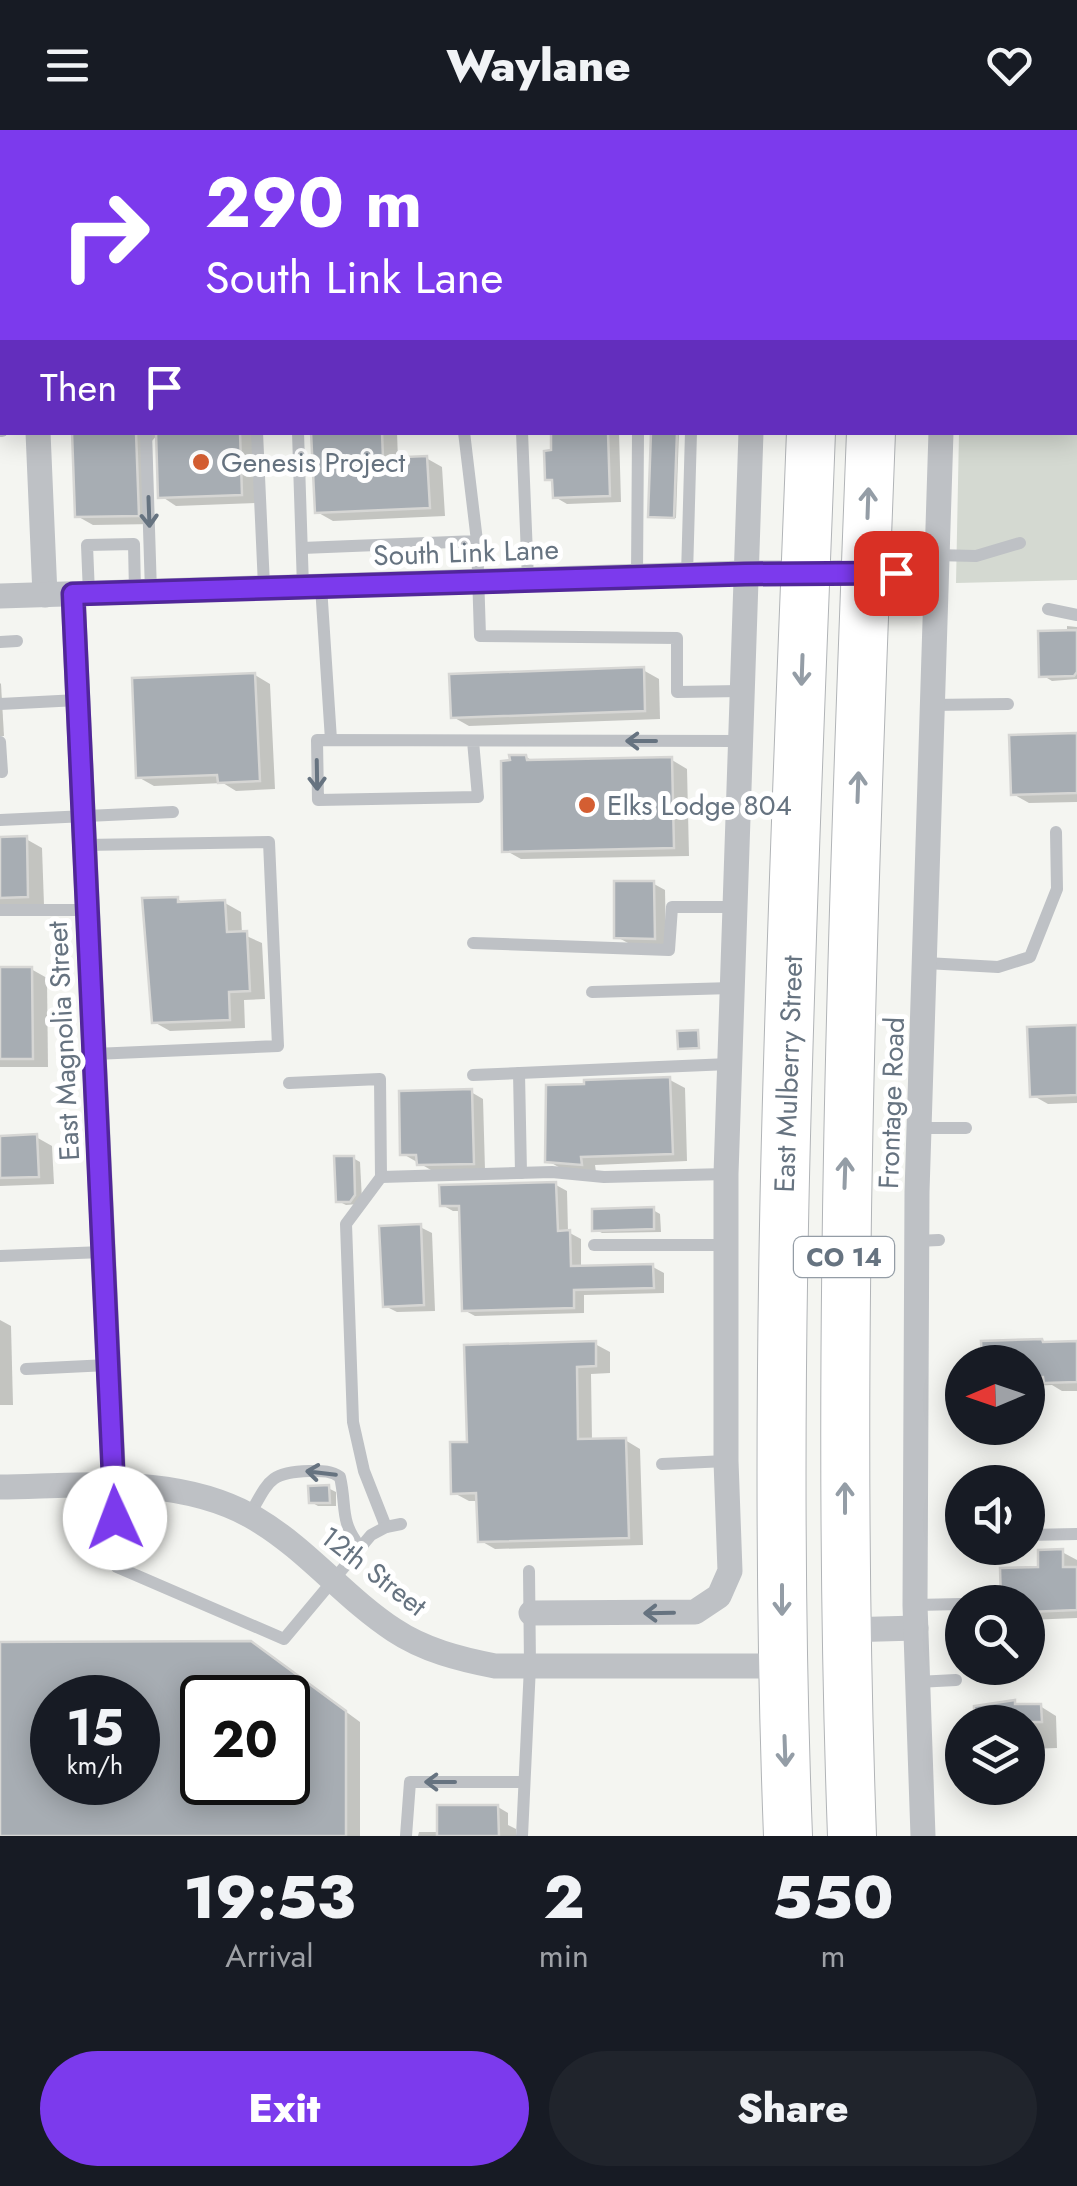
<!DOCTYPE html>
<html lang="en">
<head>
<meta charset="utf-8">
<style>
	:root { --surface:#171b24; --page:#20242c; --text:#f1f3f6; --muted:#9ea1a6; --accent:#7c3aed }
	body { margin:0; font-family:Jost,sans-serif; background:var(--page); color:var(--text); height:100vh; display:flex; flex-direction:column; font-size:38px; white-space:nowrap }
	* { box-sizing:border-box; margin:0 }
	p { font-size:32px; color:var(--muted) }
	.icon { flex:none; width:55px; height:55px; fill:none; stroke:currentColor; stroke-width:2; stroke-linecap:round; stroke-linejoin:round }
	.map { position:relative; height:1706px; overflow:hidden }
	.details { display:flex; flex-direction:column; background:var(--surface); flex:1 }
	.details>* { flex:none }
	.banner { position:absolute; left:0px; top:0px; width:1078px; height:305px; box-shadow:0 5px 25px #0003; background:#7c3aed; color:#fff; overflow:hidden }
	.needle { width:65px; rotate:268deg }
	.tools { position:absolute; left:945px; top:1215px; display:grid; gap:20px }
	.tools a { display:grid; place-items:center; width:100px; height:100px; border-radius:50%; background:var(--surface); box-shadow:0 5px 25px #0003; font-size:50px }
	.speed { position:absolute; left:30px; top:1545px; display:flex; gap:20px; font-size:50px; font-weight:700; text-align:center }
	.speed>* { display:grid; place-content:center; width:130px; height:130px; border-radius:50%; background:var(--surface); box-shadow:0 5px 25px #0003; line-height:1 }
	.speed small { font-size:25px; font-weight:400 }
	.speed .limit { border:5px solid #111; border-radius:15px; background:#fff; color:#111 }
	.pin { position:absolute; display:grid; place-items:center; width:85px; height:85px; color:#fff; margin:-42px; border-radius:20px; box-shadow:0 5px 15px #0006 }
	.me { position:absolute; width:110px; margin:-55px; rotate:358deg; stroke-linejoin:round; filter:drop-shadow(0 0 8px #0008) }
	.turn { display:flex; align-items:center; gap:35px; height:210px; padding:0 40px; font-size:45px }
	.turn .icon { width:130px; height:130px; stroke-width:2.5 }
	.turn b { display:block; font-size:70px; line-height:85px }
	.then { display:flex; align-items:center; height:95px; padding:0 40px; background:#0003; gap:20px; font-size:38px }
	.eta { display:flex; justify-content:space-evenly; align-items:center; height:170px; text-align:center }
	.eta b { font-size:60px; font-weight:800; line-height:70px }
	.action { display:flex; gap:20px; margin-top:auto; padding:20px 40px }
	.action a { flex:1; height:115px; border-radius:60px; background:var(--accent); color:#fff; font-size:40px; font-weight:800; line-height:115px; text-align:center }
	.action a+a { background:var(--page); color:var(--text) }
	header { display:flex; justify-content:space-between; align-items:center; height:130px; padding:0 40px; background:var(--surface); font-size:45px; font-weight:800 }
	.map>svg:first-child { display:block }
	.green { fill:#d4d9d1 }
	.shadow { fill:#0003; fill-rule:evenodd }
	.building { fill:#a7adb3; stroke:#d6d6d4; stroke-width:2.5; fill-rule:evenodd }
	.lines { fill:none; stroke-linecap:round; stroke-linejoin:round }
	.highway-casing { stroke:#b1b4b7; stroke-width:50 }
	.lane { stroke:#bec1c5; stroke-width:12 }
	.street { stroke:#bec1c5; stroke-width:25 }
	.highway { stroke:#fff; stroke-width:48 }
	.oneway { stroke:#949da6 }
	.oneway2 { stroke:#667380 }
	.route-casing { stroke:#51269a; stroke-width:25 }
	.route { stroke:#7c3aed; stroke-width:18 }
	.poi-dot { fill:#d45e32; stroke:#fff; stroke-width:4 }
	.labels { text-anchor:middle; stroke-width:10; stroke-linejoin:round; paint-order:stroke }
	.shield { fill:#fff; stroke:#949da6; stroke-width:2.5 }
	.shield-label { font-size:25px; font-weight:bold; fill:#667380 }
	.poi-label { font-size:28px; fill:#667380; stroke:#fff; text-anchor:start }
	.street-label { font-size:28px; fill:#667380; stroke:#fff }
</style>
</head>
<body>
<header><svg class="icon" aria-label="menu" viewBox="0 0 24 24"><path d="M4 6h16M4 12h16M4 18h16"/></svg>Waylane<svg class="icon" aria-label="heart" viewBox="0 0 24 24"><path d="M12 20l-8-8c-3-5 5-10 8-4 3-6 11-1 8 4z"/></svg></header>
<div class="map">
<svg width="1077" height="1706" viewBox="0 0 1077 1706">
	<rect width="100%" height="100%" fill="#f4f5f1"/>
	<!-- green -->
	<polygon class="green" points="967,0 1077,0 1077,450 956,453 959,303 1075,302 1075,2"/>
	<!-- shadow -->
	<g class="shadow">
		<rect x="66" y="0" width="77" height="2"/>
		<rect x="304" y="0" width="83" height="2"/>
		<rect x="422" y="0" width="59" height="2"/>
		<polygon points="0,96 2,98 0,299"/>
		<polygon points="75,302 255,302 257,373 176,376 161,366 159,303 151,312 154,394 93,395 77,386"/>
		<polygon points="314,302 397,302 398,330 426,328 442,337 445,386 333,391 317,382"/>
		<polygon points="553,302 619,302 621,372 567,374 555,367 555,353 548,348 554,322"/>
		<polygon points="654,302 679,302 676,388 650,386"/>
		<polygon points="1067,496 1077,497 1077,549 1052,551 1042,545 1067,503"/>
		<polygon points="643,540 659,549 660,589 469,596 453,587"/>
		<polygon points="255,545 270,554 275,659 236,661 223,653 154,656 138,647"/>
		<polygon points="0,553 1,554 4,606 0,606"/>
		<polygon points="1077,606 1077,672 1029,673 1013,664"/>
		<polygon points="526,627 535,632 672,630 687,639 689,726 521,729 505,720"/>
		<polygon points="0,709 26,709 42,718 44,775 0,776"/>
		<polygon points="654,754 665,760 666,815 628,813 617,807"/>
		<polygon points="177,769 186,774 225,773 241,782 242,804 262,813 265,869 244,870 245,898 170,901 154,892"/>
		<polygon points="31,839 47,848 48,937 0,937 0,840"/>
		<polygon points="1077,898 1077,973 1048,974 1032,965"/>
		<polygon points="670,950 685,958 687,1031 595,1035 596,1042 562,1039 548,1031"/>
		<polygon points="471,962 483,969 485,1040 431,1040 403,1024"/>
		<polygon points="36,1007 52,1016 54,1054 0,1056 0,1008"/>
		<polygon points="353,1028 360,1032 362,1070 358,1074 346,1075 338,1071"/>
		<polygon points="556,1055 567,1061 568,1102 581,1109 581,1139 653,1137 664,1143 664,1163 584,1165 584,1183 475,1186 464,1180 462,1081 453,1081 442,1075"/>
		<polygon points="653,1080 660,1084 661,1102 602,1103 595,1099"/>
		<polygon points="420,1097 432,1103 435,1181 397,1182 385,1176"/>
		<polygon points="0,1190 11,1196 13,1275 0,1275"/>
		<polygon points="984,1213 1077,1214 1077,1261 1062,1261 1052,1255 1028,1256 1028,1232 984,1232"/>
		<polygon points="595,1214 610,1222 610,1243 591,1244 592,1311 625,1310 640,1319 643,1415 495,1419 481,1411 479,1371 469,1371 454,1363 470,1314"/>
		<polygon points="328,1358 336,1362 336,1376 318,1376 311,1372"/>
		<polygon points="1062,1422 1077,1430 1077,1488 1028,1490 1028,1472 1004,1472 1003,1440 1041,1439"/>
		<path d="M0,1469V1515L266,1523L360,1592V1706H0ZM52,1568H138V1652H52ZM202,1568H288V1652H202Z"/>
		<polygon points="1015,1573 1022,1577 1040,1576 1056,1586 1057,1618 1028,1619 1028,1592 977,1592 976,1578"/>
		<polygon points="498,1677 508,1683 508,1695 516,1699 516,1706 418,1706 419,1702 440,1702"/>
	</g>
	<!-- building -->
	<g class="building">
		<polygon points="72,302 136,302 139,386 75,387"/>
		<polygon points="156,302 240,302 242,365 158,368"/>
		<polygon points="311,302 382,302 383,328 427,326 430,378 315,383"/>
		<polygon points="551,302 608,302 610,366 553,368 552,350 545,350 544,321 551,320"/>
		<polygon points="651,302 677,302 674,388 648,387"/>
		<polygon points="1077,500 1077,542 1074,546 1039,547 1038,501"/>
		<polygon points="644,537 645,581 451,588 449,544"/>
		<polygon points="255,543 260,651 218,653 217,645 136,648 132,548"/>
		<polygon points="1077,603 1077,663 1011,665 1009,605"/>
		<polygon points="509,625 526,625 527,630 672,627 674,718 502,722 501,631 510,630"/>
		<polygon points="27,706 28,767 0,768 0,707"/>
		<polygon points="614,751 654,751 655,809 614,808"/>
		<polygon points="178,767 178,772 225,770 227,802 247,801 250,861 229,862 230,890 152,893 142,768"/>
		<polygon points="0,837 32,837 33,929 0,929"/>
		<polygon points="1077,895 1077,965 1030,967 1027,897"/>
		<polygon points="698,900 699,918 678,919 677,901"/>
		<polygon points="670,947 673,1024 581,1027 582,1035 545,1032 546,955 584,954 584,950"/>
		<polygon points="472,959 474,1034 417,1035 416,1025 400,1025 399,961"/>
		<polygon points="37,1004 39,1047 0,1048 0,1006"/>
		<polygon points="334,1026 354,1026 355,1065 350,1072 336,1072"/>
		<polygon points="556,1052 558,1101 570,1100 571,1136 653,1134 654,1158 574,1160 574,1178 462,1181 459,1076 440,1076 439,1055"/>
		<polygon points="654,1077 654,1099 592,1101 592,1079"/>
		<polygon points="421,1094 424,1175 383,1177 379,1096"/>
		<polygon points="1042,1209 1043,1212 1077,1211 1077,1252 1044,1253 1043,1247 1028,1248 1028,1232 982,1232 981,1211"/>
		<polygon points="596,1211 596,1236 577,1237 578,1309 626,1308 629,1408 478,1412 476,1363 451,1364 450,1312 467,1312 464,1215"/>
		<polygon points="329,1355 330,1373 309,1373 308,1356"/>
		<polygon points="1063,1419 1063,1437 1077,1437 1077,1480 1028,1482 1028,1472 1001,1472 1000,1438 1038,1437 1038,1420"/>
		<path d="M251,1511L346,1581V1706H0V1512ZM52,1568H138V1652H52ZM202,1568H288V1652H202Z"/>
		<polygon points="1015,1570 1015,1574 1041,1574 1042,1592 974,1592 974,1576"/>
		<polygon points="437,1675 498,1675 499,1706 437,1706"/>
	</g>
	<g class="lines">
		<!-- highway casing -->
		<g class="highway-casing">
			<g id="highway">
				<polyline points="822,2 822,0"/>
				<polyline points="882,2 882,0"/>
				<path d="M788,1706C770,1238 793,770 811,302"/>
				<path d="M852,1706C835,1237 853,771 871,302"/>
			</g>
		</g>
		<!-- lane -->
		<g class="lane">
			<polyline points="178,0 178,2"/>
			<polyline points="238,0 238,2"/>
			<polyline points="285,0 285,2"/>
			<polyline points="399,0 399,2"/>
			<polyline points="510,0 510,2"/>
			<polyline points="587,0 587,2"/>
			<polyline points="971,0 984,2"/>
			<polyline points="695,2 695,0"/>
			<polyline points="1075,6 1077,6"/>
			<polyline points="0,301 2,301"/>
			<polyline points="146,302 151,462"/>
			<polyline points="257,302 264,456"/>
			<polyline points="298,302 303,457"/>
			<polyline points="522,302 528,450"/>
			<polyline points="477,411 480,506 677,508 677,562 741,561"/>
			<polyline points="302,418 477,411 464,302"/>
			<polyline points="935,425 976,426 1020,413"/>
			<polyline points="687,445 691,302"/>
			<polyline points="637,447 638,302"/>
			<polyline points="321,456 331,610"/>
			<polyline points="89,464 87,415 134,414 135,462"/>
			<polyline points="1048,479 1077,485"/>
			<polyline points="0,512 17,511"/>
			<polyline points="0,574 78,570"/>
			<polyline points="931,575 1008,574"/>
			<polyline points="473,611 478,667 318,670 317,610 739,611"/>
			<polyline points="0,612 2,642"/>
			<polyline points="0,690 173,682"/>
			<polyline points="84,715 269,712 278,916 94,924"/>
			<polyline points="0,780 87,780"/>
			<polyline points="473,813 669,820 672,777 735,777"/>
			<polyline points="926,833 998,837 1030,827 1057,759 1056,702"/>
			<polyline points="592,862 732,858"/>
			<polyline points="519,943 521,1043"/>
			<polyline points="473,945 729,934"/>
			<polyline points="289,953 380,949 381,1047 552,1042 604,1047 726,1044"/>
			<polyline points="920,998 966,998"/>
			<polyline points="381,1047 346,1094 353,1292 364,1341 386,1397"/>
			<polyline points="917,1111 939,1110"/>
			<polyline points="594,1115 727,1115"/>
			<polyline points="0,1126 103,1122"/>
			<polyline points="26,1239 108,1235"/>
			<polyline points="662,1334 726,1331"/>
			<polyline points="114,1356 117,1437 284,1509 371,1405 386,1397 401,1394"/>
			<path d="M249,1386C268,1353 268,1342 309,1341C321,1341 330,1340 340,1347C347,1377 339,1390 360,1417"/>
			<polyline points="1028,1405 1077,1404"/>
			<polyline points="915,1475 962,1474"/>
			<polyline points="917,1552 956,1550"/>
			<polyline points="406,1706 410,1652 524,1652"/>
			<polyline points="522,1706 530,1536 529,1441"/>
		</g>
		<!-- street -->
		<g class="street">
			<polyline points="24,0 24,2"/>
			<polyline points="762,2 762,0"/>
			<polyline points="951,2 951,0"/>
			<polyline points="38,302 45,465"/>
			<polyline points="73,464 114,1356"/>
			<polyline points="0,466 745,443 934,443"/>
			<path d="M0,1357C84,1356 180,1344 256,1389C307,1419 345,1468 394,1500C424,1520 459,1529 495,1536H782"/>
			<polyline points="531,1483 695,1482 719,1466 730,1441 726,1331 726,1044 751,302"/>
			<polyline points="845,1500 916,1498"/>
			<polyline points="923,1706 915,1475 917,1062 941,302"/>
		</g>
		<!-- highway -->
		<use href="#highway" class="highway"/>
	</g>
	<!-- one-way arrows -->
	<defs><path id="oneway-shaft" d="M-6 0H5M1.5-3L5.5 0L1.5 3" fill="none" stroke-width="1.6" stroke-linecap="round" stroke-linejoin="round" transform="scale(2.5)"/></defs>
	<g class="oneway">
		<use href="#oneway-shaft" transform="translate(868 373) rotate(-88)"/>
		<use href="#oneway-shaft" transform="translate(802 540) rotate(92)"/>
		<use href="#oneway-shaft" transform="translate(858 657) rotate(-88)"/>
		<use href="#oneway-shaft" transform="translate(845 1043) rotate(-88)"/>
		<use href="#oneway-shaft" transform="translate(845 1368) rotate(-90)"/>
		<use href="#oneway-shaft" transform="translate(782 1470) rotate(90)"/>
		<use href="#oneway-shaft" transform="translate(785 1621) rotate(88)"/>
	</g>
	<g class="oneway2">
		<use href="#oneway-shaft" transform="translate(149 382) rotate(88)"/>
		<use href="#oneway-shaft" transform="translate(641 611) rotate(-180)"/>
		<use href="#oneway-shaft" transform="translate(317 645) rotate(89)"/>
		<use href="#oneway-shaft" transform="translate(321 1343) rotate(-173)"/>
		<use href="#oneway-shaft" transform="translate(659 1483) rotate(179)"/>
		<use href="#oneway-shaft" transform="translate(440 1652) rotate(180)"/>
	</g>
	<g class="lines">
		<!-- route casing -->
		<g class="route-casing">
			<polyline id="route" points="115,1388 73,464 745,444 896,443"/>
		</g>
		<!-- route -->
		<use href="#route" class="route"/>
	</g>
	<!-- markers -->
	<g class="poi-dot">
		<circle cx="201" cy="332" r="10"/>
		<circle cx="587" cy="675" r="10"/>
	</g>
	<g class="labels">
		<!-- shield labels -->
		<rect class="shield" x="794" y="1107" width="100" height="40" rx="8"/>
		<g class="shield-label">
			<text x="844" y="1136">CO 14</text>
		</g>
		<!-- poi labels -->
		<g class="poi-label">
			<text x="221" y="342">Genesis Project</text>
			<text x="607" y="685">Elks Lodge 804</text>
		</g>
		<!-- street labels -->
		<g class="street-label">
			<text transform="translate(466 422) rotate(-2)" y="10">South Link Lane</text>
			<text transform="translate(63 911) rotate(-93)" y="10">East Magnolia Street</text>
			<text transform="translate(788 944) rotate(-88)" y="10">East Mulberry Street</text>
			<text transform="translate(891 973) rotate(-88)" y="10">Frontage Road</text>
			<text transform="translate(374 1441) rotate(38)" y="10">12th Street</text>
		</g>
	</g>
</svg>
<div class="tools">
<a><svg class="needle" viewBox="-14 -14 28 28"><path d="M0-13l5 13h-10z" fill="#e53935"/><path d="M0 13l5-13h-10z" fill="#9ea1a6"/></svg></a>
<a><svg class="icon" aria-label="sound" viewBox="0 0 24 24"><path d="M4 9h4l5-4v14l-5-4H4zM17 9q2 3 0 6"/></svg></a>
<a><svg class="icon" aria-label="search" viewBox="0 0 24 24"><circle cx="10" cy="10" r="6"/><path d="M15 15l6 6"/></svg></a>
<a><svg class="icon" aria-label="layers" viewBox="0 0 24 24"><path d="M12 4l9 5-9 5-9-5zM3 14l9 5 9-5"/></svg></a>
</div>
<div class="speed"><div>15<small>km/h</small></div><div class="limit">20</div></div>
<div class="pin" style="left:896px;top:443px;background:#d93025"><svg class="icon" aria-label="arrive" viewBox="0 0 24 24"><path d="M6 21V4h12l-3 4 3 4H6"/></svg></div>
<svg class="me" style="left:115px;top:1388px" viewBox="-20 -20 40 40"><circle r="19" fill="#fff"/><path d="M0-13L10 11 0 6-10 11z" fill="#7c3aed"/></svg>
<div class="banner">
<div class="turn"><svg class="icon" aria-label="right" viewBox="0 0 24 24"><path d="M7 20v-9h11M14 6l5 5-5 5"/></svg><div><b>290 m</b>South Link Lane</div></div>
<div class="then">Then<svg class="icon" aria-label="arrive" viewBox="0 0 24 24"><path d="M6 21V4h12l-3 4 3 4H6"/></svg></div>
</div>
</div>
<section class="details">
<div class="eta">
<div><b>19:53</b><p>Arrival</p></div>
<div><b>2</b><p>min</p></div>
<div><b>550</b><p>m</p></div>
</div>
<div class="action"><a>Exit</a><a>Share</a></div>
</section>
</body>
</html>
